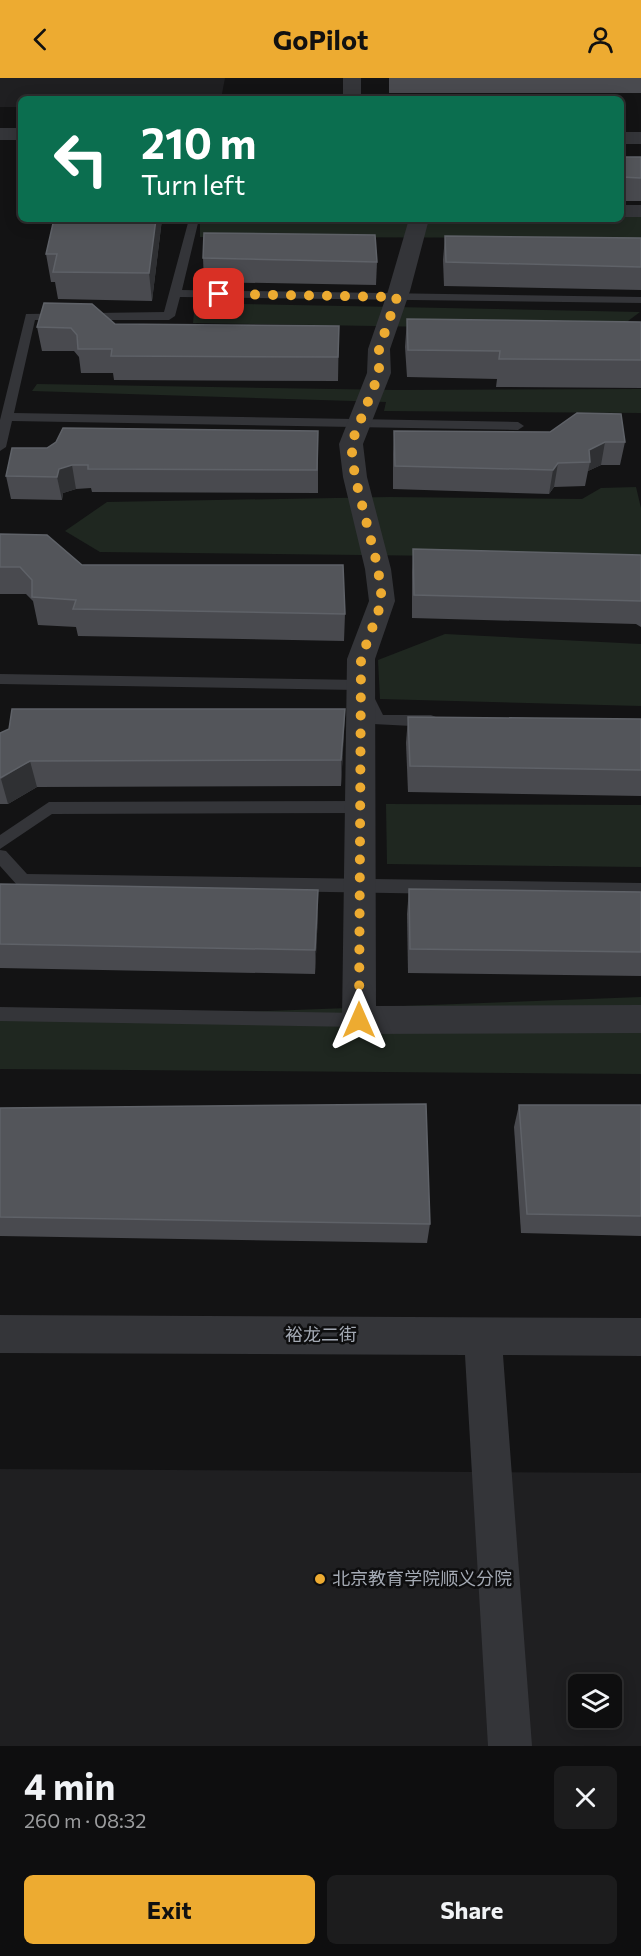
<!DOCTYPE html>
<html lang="en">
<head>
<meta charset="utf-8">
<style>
	:root { --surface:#0e0e0f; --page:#1c1c1d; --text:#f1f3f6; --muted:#9b9c9e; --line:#2e2e2f; --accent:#edab31 }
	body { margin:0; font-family:Commissioner,"Noto Sans SC",sans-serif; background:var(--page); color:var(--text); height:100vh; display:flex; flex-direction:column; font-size:22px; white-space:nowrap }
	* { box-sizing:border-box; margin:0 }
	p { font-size:20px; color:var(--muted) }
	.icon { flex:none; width:33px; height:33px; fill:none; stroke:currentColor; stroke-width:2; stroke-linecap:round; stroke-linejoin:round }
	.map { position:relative; height:1668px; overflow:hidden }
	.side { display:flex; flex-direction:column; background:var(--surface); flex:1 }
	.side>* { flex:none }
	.top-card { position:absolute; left:18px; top:18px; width:606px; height:126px; border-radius:9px; box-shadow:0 3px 15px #0003,0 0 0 2px var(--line); background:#0b6e4f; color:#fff; overflow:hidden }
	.controls { position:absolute; left:568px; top:1596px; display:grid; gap:12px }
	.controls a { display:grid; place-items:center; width:54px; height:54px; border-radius:9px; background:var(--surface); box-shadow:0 3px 15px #0003,0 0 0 2px var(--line); font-size:30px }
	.pin { position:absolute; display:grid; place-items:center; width:51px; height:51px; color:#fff; margin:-26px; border-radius:12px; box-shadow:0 3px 9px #0006 }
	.me { position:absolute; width:66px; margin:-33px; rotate:0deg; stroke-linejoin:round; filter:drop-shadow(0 0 4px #0008) }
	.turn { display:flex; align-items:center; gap:21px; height:126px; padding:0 24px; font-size:27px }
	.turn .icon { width:78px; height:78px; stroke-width:2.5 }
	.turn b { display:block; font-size:42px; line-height:51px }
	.round { display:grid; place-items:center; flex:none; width:63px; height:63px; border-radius:9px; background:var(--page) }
	.headline { display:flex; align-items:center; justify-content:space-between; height:102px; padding:0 24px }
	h1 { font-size:36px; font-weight:700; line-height:45px }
	.button { display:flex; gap:12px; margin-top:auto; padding:12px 24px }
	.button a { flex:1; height:69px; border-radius:9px; background:var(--accent); color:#111; font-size:24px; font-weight:700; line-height:69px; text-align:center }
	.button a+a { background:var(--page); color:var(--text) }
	header { display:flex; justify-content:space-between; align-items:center; height:78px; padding:0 24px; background:var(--accent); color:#111; font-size:27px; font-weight:700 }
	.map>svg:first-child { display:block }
	.built { fill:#1f1f21; fill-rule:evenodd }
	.green { fill:#1f2720 }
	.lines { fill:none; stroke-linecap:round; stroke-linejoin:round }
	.service { fill:#343539; fill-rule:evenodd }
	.minor { fill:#343539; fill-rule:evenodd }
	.tertiary { fill:#343539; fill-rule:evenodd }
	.wall { fill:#494a4f }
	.shaded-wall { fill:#2f3033 }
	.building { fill:#53555a; stroke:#5f6268; stroke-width:1.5 }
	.route { stroke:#edab31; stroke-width:10; stroke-dasharray:0 18 }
	.poi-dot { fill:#edab31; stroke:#0e0e0f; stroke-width:2 }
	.labels { text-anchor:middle; stroke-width:5; stroke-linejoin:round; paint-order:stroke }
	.near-street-label { font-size:18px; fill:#a4aab4; stroke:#0e0e0f }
	.near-poi-label { font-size:18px; fill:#a4aab4; stroke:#0e0e0f; text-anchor:start }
</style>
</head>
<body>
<header><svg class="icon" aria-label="back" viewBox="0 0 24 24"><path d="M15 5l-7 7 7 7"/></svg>GoPilot<svg class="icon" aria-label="person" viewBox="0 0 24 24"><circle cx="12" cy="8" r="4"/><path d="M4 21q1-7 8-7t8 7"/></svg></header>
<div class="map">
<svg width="641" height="1668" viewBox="0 0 641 1668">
	<rect width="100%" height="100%" fill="#131314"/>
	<!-- built -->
	<g class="built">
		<polygon points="0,0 225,0 221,21 21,21 21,29 0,29"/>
		<path d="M0,1391L641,1395V1668H0ZM579,1606H612V1640H579Z"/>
	</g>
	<!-- green -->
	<g class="green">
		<polygon points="621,136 641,138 641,160 200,159 200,141 621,141"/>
		<polygon points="195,225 640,234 616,252 193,245"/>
		<polygon points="37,306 396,312 641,311 641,335 384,333 386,324 32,313"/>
		<polygon points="636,409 641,430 641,484 537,479 100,474 65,453 107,424 390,419 582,421 601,410"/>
		<polygon points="445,556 641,566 641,628 380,621 378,582"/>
		<polygon points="386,726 641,727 641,789 387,786"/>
		<polygon points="641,919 641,996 0,991 0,943"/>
	</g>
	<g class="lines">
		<!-- service -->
		<g class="service">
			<polygon points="189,141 199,141 182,212 641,219 641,225 180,219 175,238 169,242 35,242 14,335 518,344 524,348 518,352 12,343 6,369 0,373 0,342 26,236 164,234"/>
			<polygon points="0,596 361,602 366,603 383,637 431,637 436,639 438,643 436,647 431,649 373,646 356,612 0,606"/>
			<polygon points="360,723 366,725 368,729 366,733 360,735 52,736 0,771 0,757 49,724"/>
			<polygon points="0,772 6,773 27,796 641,805 641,819 23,809 17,807 0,788"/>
			<polygon points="0,929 359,935 365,937 368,942 365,947 359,949 0,943"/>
		</g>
		<!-- minor -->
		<g class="minor">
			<rect x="343" y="0" width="18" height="21"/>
			<rect x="621" y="127" width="20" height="12"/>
			<polygon points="409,141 429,141 410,213 390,271 391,295 363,366 367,399 391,491 395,523 375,581 376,928 641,927 641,955 359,956 347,952 342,942 347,581 369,523 365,491 343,399 339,366 367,295 368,271 388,213"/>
			<polygon points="0,1237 641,1240 641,1278 503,1277 532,1668 488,1668 465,1277 0,1275"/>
		</g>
		<!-- tertiary -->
		<g class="tertiary">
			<rect x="0" y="50" width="21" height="12"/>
			<rect x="621" y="54" width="20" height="12"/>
		</g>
	</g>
	<!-- wall -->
	<g class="wall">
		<rect x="389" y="0" width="252" height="15"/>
		<rect x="621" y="79" width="20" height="44"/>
		<polygon points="54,141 162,141 152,223 58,221 55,204 51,204 46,176"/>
		<polygon points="445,158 641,160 641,212 444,208 443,182"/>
		<polygon points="203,180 377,184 376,207 204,204"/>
		<polygon points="407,241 641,244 641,310 496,309 497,301 407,299 405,269"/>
		<polygon points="115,246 339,248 338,303 114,302 113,295 81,295 79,279 74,273 42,273 37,249"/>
		<polygon points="318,353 318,415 92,414 91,410 76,411 63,415 62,422 11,421 6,398 47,370"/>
		<polygon points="394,353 625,364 620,387 601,387 588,393 585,408 554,409 549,416 393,411 393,376"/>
		<polygon points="0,456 82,487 345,536 344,563 78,558 76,549 38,547 33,523 26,516 0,516"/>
		<polygon points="413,471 641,477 641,549 636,546 412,540 412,494"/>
		<polygon points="345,631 341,708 37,709 8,726 0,726 0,655"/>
		<polygon points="408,639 641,641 641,718 408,714 406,665"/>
		<polygon points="0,806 318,812 318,836 315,896 0,890"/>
		<polygon points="409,811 641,814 641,898 408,895 407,836"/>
		<polygon points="519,1027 641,1027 641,1158 521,1155 514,1049"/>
		<polygon points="0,1030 430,1146 427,1165 0,1158"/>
	</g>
	<!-- shaded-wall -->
	<g class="shaded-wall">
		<polygon points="156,141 162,141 152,223 149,195"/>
		<polygon points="605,364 601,387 588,393 590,384 589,372"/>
		<polygon points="558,385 554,409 549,416 553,392"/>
		<polygon points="72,387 76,411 63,415 62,422 57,399 59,391"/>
		<polygon points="345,631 344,657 341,708 341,682"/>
		<polygon points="30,683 37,709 8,726 1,701"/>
		<polygon points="318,812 318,836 315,896 315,872"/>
	</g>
	<!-- building -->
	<g class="building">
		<polygon points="621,79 641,79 641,100 621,99"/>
		<polygon points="54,141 156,141 149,195 53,194 57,176 46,176"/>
		<polygon points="204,155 375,157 377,184 203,180"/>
		<polygon points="445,158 641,160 641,189 446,184"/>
		<polygon points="44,225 92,226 115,246 339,248 338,279 111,278 112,271 78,271 77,257 71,250 37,249"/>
		<polygon points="407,241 641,244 641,282 499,281 500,273 408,272"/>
		<polygon points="577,335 621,336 625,364 605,364 589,372 590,384 558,385 553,392 395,388 394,353 550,354"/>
		<polygon points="63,350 318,353 317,392 88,391 88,387 72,387 59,391 57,399 6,398 12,370 47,370 56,364"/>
		<polygon points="0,456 47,457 82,487 343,487 345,536 73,531 76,522 32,519 32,502 20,489 0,489"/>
		<polygon points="413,471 641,477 641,523 414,517"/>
		<polygon points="12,631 345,631 341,682 30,683 0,700 0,655 9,651"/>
		<polygon points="408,639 641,641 641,692 410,688"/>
		<polygon points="0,806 318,812 315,872 0,866"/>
		<polygon points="409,811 641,814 641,874 410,871"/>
		<polygon points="426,1026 430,1146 0,1139 0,1030"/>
		<polygon points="519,1027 641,1027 641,1138 527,1136"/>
	</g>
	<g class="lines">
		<!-- route -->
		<polyline class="route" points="219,216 397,219 379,271 379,296 351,366 355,399 378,490 382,523 361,581 359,942"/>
	</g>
	<!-- markers -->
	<circle class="poi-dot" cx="320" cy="1501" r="6"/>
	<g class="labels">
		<!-- near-street labels -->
		<g class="near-street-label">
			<text x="321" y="1263">裕龙二街</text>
		</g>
		<!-- near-poi labels -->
		<g class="near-poi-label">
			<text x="332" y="1507">北京教育学院顺义分院</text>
		</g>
	</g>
</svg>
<div class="controls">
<a><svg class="icon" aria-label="layers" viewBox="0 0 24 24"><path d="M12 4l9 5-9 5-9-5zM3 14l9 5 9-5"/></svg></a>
</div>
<div class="pin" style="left:219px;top:216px;background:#d93025"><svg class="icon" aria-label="arrive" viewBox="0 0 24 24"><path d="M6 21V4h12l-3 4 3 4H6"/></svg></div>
<svg class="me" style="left:359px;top:942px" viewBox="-20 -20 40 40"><path d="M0-17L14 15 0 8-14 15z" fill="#edab31" stroke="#fff" stroke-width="4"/></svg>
<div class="top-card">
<div class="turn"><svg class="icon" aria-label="left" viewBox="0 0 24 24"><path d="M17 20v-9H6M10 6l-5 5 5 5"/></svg><div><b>210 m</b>Turn left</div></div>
</div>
</div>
<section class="side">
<div class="headline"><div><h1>4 min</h1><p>260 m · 08:32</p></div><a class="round"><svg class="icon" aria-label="close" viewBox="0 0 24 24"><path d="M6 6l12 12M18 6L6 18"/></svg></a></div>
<div class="button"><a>Exit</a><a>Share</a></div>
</section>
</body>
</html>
